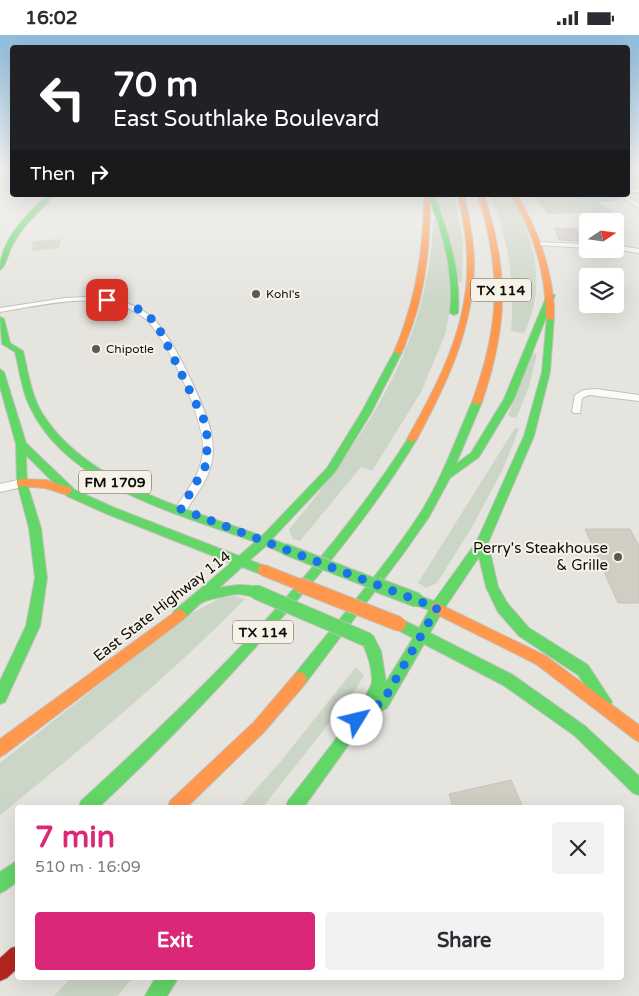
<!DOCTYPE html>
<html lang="en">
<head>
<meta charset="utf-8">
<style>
	:root { --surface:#fff; --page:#f2f2f3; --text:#2b2b33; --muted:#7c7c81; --accent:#db2777 }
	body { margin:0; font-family:"Varela Round",sans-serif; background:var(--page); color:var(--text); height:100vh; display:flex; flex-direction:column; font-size:19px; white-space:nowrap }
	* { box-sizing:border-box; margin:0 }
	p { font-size:16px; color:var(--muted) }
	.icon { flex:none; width:28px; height:28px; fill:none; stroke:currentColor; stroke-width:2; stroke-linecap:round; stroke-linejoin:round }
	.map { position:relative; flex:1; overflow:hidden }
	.details { position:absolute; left:15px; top:770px; width:609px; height:175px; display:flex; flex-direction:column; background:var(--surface); border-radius:5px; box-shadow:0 5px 20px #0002 }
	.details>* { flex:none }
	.hud { position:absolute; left:10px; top:10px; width:620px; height:152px; border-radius:5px; box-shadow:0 5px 20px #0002; background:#202124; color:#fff; overflow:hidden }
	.needle { width:32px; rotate:77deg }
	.buttons { position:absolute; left:579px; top:178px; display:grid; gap:10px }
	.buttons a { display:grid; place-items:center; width:45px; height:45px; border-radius:5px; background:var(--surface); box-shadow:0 5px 20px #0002; font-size:25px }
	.pin { position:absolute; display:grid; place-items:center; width:42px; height:42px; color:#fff; margin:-21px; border-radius:10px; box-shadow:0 2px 8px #0006 }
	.me { position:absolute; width:55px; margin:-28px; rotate:54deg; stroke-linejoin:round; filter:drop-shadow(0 0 4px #0008) }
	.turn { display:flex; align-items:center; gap:18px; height:105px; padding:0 20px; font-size:22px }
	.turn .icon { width:65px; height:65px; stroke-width:2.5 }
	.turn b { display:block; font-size:35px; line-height:42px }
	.then { display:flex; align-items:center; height:48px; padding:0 20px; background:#0003; gap:10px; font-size:19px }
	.round { display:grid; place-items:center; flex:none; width:52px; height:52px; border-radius:5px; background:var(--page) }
	.headline { display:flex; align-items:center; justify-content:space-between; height:85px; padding:0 20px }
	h1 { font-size:30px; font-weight:800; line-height:38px; color:var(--accent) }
	.button { display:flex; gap:10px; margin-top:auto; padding:10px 20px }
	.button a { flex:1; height:58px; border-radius:5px; background:var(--accent); color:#fff; font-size:20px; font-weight:800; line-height:58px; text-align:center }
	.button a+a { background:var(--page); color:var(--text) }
	.status { display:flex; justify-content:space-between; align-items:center; height:35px; padding:0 25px; background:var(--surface); direction:ltr }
	.status svg { height:14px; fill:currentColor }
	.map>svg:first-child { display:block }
	.green { fill:#ccd6c7 }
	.forest { fill:#c2d0be }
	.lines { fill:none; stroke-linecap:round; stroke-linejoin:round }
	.river { fill:#aac9cf; fill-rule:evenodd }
	.building { fill:#d0cdc3; stroke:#c4c3bf }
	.street-casing { stroke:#c3c1bc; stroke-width:2 }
	.fast-casing { stroke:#c3c1bc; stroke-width:2 }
	.slow-casing { stroke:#c3c1bc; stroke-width:2 }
	.jam-casing { stroke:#c3c1bc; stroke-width:2 }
	.street { fill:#fbfbfa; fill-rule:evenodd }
	.fast { fill:#63d668; fill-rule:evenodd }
	.slow { fill:#ff974d; fill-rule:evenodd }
	.jam { fill:#b3261e; fill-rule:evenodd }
	.fast-bridge-far1-casing { stroke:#c3c1bc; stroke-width:13; stroke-linecap:butt }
	.fast-bridge-casing { stroke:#c3c1bc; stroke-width:16; stroke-linecap:butt }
	.slow-bridge-far1-casing { stroke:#c3c1bc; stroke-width:13; stroke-linecap:butt }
	.slow-bridge-casing { stroke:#c3c1bc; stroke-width:16; stroke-linecap:butt }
	.fast-bridge-far1 { stroke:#63d668; stroke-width:11 }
	.fast-bridge { stroke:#63d668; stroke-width:14 }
	.slow-bridge-far1 { stroke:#ff974d; stroke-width:11 }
	.slow-bridge { stroke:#ff974d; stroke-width:14 }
	.route { stroke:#1a73e8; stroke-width:9; stroke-dasharray:0 16.2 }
	.poi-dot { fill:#5a5954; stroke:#f6f2e8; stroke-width:2 }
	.labels { text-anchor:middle; stroke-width:4; stroke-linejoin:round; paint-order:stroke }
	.far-poi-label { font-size:12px; fill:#0f0e0a; stroke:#f6f2e8; text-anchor:start }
	.shield { fill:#f6f2e8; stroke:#54524d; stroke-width:1 }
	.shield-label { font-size:14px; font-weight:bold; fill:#0f0e0a }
	.poi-label { font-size:15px; fill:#0f0e0a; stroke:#f6f2e8; text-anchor:end }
	.street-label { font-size:15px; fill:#0f0e0a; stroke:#f6f2e8 }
</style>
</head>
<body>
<div class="status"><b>16:02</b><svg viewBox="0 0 49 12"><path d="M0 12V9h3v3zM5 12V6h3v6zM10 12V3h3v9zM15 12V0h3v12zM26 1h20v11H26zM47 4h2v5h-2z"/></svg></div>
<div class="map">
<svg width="639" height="961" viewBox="0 0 639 961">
	<rect width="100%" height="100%" fill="#e6e4de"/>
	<!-- green -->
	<g class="green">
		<polygon points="433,160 453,160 455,165 463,207 462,248 459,247"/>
		<path d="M490,160H510C535,204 547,251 524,298L511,296C515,249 509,203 490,160Z"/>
		<path d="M433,186H436L449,226L450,274L445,300L421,357L372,436L361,432L300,506L293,504L289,495C364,403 430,309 433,186Z"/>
		<polygon points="61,204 59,213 31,216 33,206"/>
		<polygon points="531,318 537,319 529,352 516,383 508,381"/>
		<polygon points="515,393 519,394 503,434 472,492 437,548 426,553 418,548"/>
		<path d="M235,561L245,564C168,642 85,711 0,780V728L185,582L220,563Z"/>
		<polygon points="356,632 364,640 356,654 263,772 240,772 281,726"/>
		<polygon points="72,942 132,942 132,943 118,961 54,961"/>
	</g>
	<!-- forest -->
	<polygon class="forest" points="532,160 587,160 613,177 547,179"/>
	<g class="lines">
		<!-- river -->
		<path class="river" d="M569,160H621L622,162C613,170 578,168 569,160Z"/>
	</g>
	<!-- building -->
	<g class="building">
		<polygon points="555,193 576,194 581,206 559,205"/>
		<polygon points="585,494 630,494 639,511 639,568 618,568"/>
		<polygon points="511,745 523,772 453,772 449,759"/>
	</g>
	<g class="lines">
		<!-- street casing -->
		<g class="street-casing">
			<g id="street">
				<polygon points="639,153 639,157 628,157 628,155"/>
				<polygon points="618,160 625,160 639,169 639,173"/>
				<polygon points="535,207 588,209 588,213 537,210 535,209"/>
				<polygon points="615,210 639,214 639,218 614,214"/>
				<path d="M88,262C110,263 131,266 149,280C170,295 205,370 211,397C213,407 214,420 211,430C207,447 194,463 185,477L181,478L175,474C187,455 201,440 203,416C205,384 169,309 147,285C142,281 134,276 128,273C91,257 38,271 0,277V273L65,263Z"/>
				<polygon points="596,354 639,360 639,366 589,360 582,363 580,378 574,378 572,376 575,360 584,355"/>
				<polygon points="22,444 26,445 27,448 26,451 0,457 0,449"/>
			</g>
		</g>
		<!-- fast casing -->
		<g class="fast-casing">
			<g id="fast">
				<path d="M48,160H54C39,177 22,191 12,211C8,218 6,231 0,235C0,205 27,179 48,160Z"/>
				<path d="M428,160H434C449,199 461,236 458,278L454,280L450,278C454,236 443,199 428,160Z"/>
				<path d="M548,258L555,260L514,364L479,422L450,443L429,482L403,519L305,649L300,651L295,649L293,644L295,639C336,587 385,533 421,477C442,443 456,404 472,367L477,364L482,367L456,429L471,418L504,364Z"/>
				<path d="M547,281L554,283L550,337L534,401L488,508L498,552L508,569L529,593L588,630L612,667L610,672L605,674L600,672L578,640L519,601L498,577L486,552L479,522L442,577L430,598L513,640L585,691L639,741V760L633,758L575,701L503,650L424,609L387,673L369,681L304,772H286L288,766C302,748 371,662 372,646C372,632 367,617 361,605L363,601L368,599L373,601L381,616L386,647L413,603L394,593L392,589L394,585L399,583L419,593L429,575L412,569L411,565L412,561L417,560L434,566L477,506L524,401L542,337Z"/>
				<path d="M0,282L4,284L10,308L23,316C28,336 31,360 42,378C87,450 187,473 262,501L327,433L361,378L394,317L398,315L402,317L371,378L335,437L272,504L289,511L291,514L289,517L285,519L266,511L250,525L267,532L269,535L267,538L263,540L242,532L219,553C234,550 246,548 260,553L262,557L260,561C252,563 245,559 237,559C230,560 209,564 203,567C193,572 187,588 174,584L172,580L174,576L231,528L107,479L67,461L26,420L27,448L41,493L47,543L40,591L5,667L0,669V646L26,591L35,543L29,493L17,448L16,409L0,352V334L4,337L26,408L75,455L115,473L239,521L255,507C180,479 71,453 32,376C22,358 20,337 15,317L2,309Z"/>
				<path d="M412,401L417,404C379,467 334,524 285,579C226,647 164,711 99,772H79L81,766C201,656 321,540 409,402Z"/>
				<polygon points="18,825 18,846 6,855 0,858 0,837"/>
				<polygon points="156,942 179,942 167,961 145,961"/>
			</g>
		</g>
		<!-- slow casing -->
		<g class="slow-casing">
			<g id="slow">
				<path d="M424,160H430C430,209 426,258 407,304C405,310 404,317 398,319L394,317C416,266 424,215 424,160Z"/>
				<path d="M458,160H464C469,182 474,205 474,228C474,292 447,348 417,404L412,407L407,404C438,349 470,289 467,224C467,202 463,182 458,160Z"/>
				<path d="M478,160H484C509,237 508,290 482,367L477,370L472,367C500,291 502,237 478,160Z"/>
				<path d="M511,160H517C536,192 549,225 553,262C554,269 555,278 553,285L546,283C546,238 534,198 511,160Z"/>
				<polygon points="22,444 46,445 71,453 72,456 67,460 45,453 18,451 17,448 18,445"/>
				<polygon points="437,568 546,621 639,690 639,707 634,704 536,629 432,577 431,573 432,569"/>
				<polygon points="179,574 184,576 186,580 184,584 5,719 0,722 0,704"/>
				<polygon points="300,637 305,639 307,644 305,649 264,697 187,772 168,772 170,766 254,687 295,639"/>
			</g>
		</g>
		<!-- jam casing -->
		<g class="jam-casing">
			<polygon id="jam" points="18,911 18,933 7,943 0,946 0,923 11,913"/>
		</g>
		<!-- street -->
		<use href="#street" class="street"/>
		<!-- fast -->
		<use href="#fast" class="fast"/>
		<!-- slow -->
		<use href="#slow" class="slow"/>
		<!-- jam -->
		<use href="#jam" class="jam"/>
		<!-- fast-bridge-far1 casing -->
		<g class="fast-bridge-far1-casing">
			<polyline id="fast-bridge-far1" points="285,514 380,551"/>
		</g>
		<!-- fast-bridge casing -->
		<g class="fast-bridge-casing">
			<g id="fast-bridge">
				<polyline points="377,550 417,565"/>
				<polyline points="256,557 368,605"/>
			</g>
		</g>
		<!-- slow-bridge-far1 casing -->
		<g class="slow-bridge-far1-casing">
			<polyline id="slow-bridge-far1" points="263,535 303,551"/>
		</g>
		<!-- slow-bridge casing -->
		<g class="slow-bridge-casing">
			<polyline id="slow-bridge" points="300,550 399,589"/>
		</g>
		<!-- fast-bridge-far1 -->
		<use href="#fast-bridge-far1" class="fast-bridge-far1"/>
		<!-- fast-bridge -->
		<use href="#fast-bridge" class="fast-bridge"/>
		<!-- slow-bridge-far1 -->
		<use href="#slow-bridge-far1" class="slow-bridge-far1"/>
		<!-- slow-bridge -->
		<use href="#slow-bridge" class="slow-bridge"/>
	</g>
	<!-- sky -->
	<linearGradient id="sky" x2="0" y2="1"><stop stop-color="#8fbcde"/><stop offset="0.5" stop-color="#f4f3f0"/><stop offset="1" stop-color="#f4f3f0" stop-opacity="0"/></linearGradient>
	<rect width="639" height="269" fill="url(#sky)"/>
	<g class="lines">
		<!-- route -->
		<polyline class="route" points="107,265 138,274 153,285 162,299 204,385 208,406 205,432 181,474 437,573 382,668 364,676 357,685"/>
	</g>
	<!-- markers -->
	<g class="poi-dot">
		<circle cx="256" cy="259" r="5"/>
		<circle cx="96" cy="314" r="5"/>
		<circle cx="618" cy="522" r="5"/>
	</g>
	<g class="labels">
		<!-- far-poi labels -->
		<g class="far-poi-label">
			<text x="266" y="263">Kohl's</text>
			<text x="106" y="318">Chipotle</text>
		</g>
		<!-- shield labels -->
		<g class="shield">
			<rect x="471" y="243.5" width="60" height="23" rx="4"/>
			<rect x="79" y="435.5" width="72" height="23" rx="4"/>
			<rect x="233" y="585.5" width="60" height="23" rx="4"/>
		</g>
		<g class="shield-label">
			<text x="501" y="260">TX 114</text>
			<text x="115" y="452">FM 1709</text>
			<text x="263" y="602">TX 114</text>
		</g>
		<!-- poi labels -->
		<g class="poi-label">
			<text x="608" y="518">Perry's Steakhouse<tspan x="608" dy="17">&amp; Grille</tspan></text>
		</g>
		<!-- street labels -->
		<g class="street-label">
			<text transform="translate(162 571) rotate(-38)" y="5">East State Highway 114</text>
		</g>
	</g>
</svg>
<div class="buttons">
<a><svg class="needle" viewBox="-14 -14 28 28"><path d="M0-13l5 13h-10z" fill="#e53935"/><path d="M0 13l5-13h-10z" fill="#7c7c81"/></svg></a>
<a><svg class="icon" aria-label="layers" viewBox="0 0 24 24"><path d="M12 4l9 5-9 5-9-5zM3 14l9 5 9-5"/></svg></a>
</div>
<div class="pin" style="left:107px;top:265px;background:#d93025"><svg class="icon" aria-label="arrive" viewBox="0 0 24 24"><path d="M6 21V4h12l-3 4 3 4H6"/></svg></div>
<svg class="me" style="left:357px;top:685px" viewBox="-20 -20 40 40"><circle r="19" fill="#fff"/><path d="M0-13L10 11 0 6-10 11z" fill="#1a73e8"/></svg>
<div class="hud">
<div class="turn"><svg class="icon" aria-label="left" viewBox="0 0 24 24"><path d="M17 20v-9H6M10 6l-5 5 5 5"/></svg><div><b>70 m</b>East Southlake Boulevard</div></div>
<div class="then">Then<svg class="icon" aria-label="right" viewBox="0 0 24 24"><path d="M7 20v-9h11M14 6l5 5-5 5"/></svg></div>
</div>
<section class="details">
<div class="headline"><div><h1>7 min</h1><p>510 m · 16:09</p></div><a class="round"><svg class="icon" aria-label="close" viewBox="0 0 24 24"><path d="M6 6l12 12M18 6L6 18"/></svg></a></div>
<div class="button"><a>Exit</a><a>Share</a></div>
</section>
</div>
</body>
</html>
